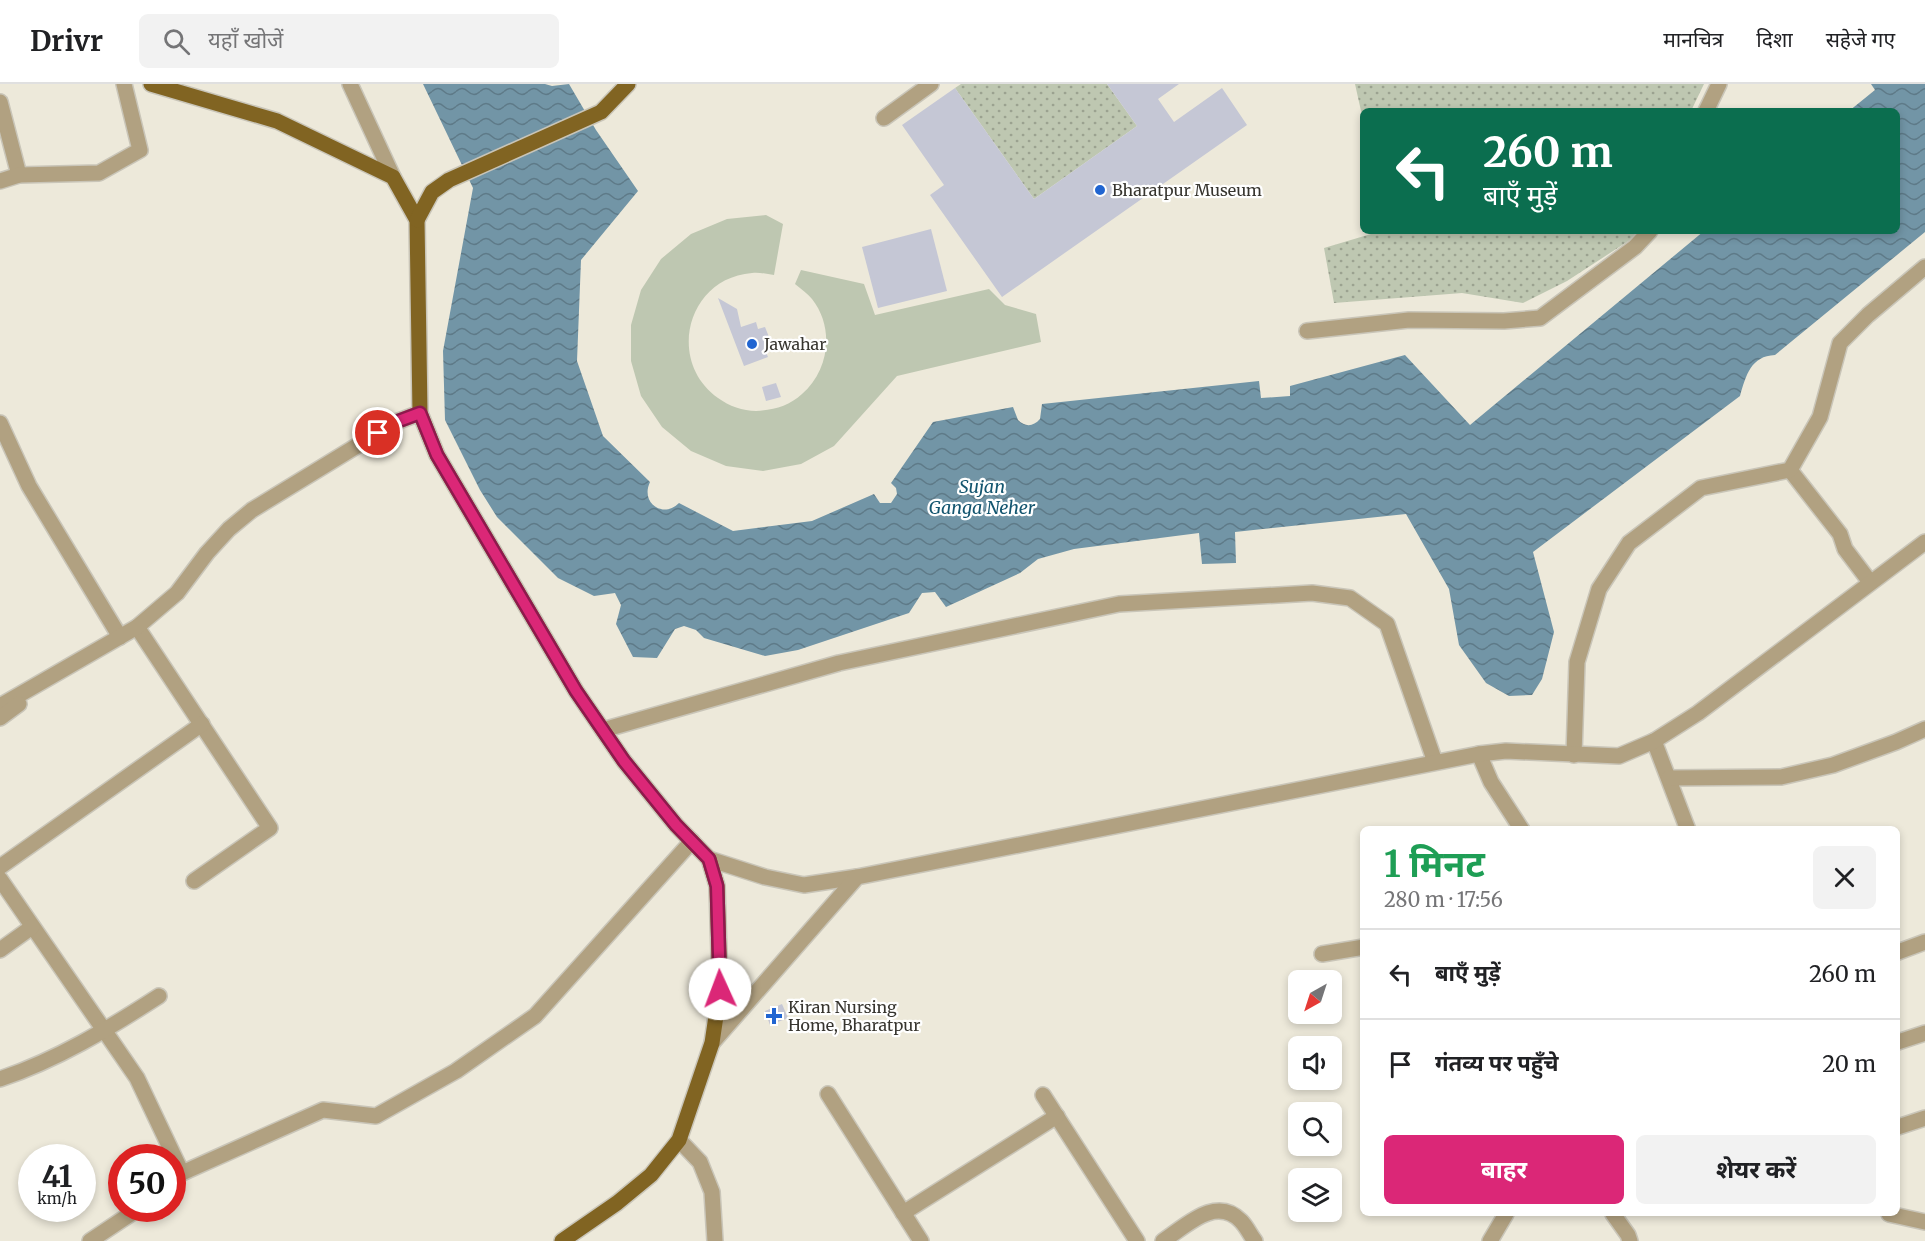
<!DOCTYPE html>
<html lang="hi">
<head>
<meta charset="utf-8">
<style>
	:root { --surface:#fff; --page:#f2f2f2; --text:#202124; --muted:#757577; --line:#e0e0e0; --accent:#db2777 }
	body { margin:0; font-family:Merriweather,"Noto Sans Devanagari",serif; background:var(--page); color:var(--text); height:100vh; display:flex; flex-direction:column; font-size:22px; white-space:nowrap }
	* { box-sizing:border-box; margin:0 }
	p { font-size:20px; color:var(--muted) }
	.icon { flex:none; width:33px; height:33px; fill:none; stroke:currentColor; stroke-width:2; stroke-linecap:round; stroke-linejoin:round }
	.map { position:relative; flex:1; overflow:hidden }
	.side { position:absolute; left:1360px; top:742px; width:540px; height:390px; display:flex; flex-direction:column; background:var(--surface); border-radius:9px; box-shadow:0 3px 9px #0003 }
	.side>* { flex:none }
	.banner { position:absolute; left:1360px; top:24px; width:540px; height:126px; border-radius:9px; box-shadow:0 3px 9px #0003; background:#0b6e4f; color:#fff; overflow:hidden }
	.needle { width:39px; rotate:219deg }
	.tools { position:absolute; left:1288px; top:886px; display:grid; gap:12px }
	.tools a { display:grid; place-items:center; width:54px; height:54px; border-radius:9px; background:var(--surface); box-shadow:0 3px 9px #0003; font-size:30px }
	.speed { position:absolute; left:18px; top:1060px; display:flex; gap:12px; font-size:30px; font-weight:700; text-align:center }
	.speed>* { display:grid; place-content:center; width:78px; height:78px; border-radius:50%; background:var(--surface); box-shadow:0 3px 9px #0003; line-height:1 }
	.speed small { font-size:15px; font-weight:400 }
	.speed .limit { border:9px solid #d22; background:#fff; color:#111 }
	.pin { position:absolute; display:grid; place-items:center; width:51px; height:51px; color:#fff; margin:-26px; border:3px solid #fff; border-radius:50%; box-shadow:0 2px 6px #0007 }
	.me { position:absolute; width:66px; margin:-33px; rotate:358deg; stroke-linejoin:round; filter:drop-shadow(0 0 4px #0008) }
	.turn { display:flex; align-items:center; gap:21px; height:126px; padding:0 24px; font-size:27px }
	.turn .icon { width:78px; height:78px; stroke-width:2.5 }
	.turn b { display:block; font-size:42px; line-height:51px }
	.round { display:grid; place-items:center; flex:none; width:63px; height:63px; border-radius:9px; background:var(--page) }
	.summary { display:flex; align-items:center; justify-content:space-between; height:102px; padding:0 24px }
	h1 { font-size:36px; font-weight:700; line-height:45px; color:#1e9e55 }
	.cta { display:flex; gap:12px; margin-top:auto; padding:12px 24px }
	.cta a { flex:1; height:69px; border-radius:9px; background:var(--accent); color:#fff; font-size:24px; font-weight:700; line-height:69px; text-align:center }
	.cta a+a { background:var(--page); color:var(--text) }
	ul { padding:0; list-style:none }
	li { display:flex; align-items:center; gap:18px; height:90px; padding:0 24px; border-top:2px solid var(--line) }
	li div { flex:1 }
	li b { display:block; font-size:22px }
	li em { font-style:normal }
	header { display:flex; align-items:center; gap:36px; box-sizing:border-box; height:84px; padding:0 30px; background:var(--surface); border-bottom:2px solid var(--line) }
	header strong { font-size:28px }
	nav { display:flex; gap:33px; margin-inline-start:auto; font-size:21px }
	.search { width:420px; height:54px; background:var(--page); display:flex; align-items:center; gap:15px; box-sizing:border-box; padding:0 21px; border-radius:9px; color:var(--muted); font-size:22px }
	.map>svg:first-child { display:block }
	.grass { fill:url(#grass-dots) }
	.park { fill:#bec7b1 }
	.water { fill:url(#water-waves) }
	.building { fill:#c5c7d5 }
	.lines { fill:none; stroke-linecap:round; stroke-linejoin:round }
	.minor-casing { stroke:#c9c5b8; stroke-width:18 }
	.major-casing { stroke:#c9c5b8; stroke-width:18 }
	.minor { stroke:#b1a181; stroke-width:15 }
	.major { stroke:#816422; stroke-width:15 }
	.route-casing { stroke:#8e194d; stroke-width:15 }
	.route { stroke:#db2777; stroke-width:10 }
	.poi-dot { fill:#2165d1; stroke:#fff; stroke-width:2 }
	.labels { text-anchor:middle; stroke-width:4.5; stroke-linejoin:round; paint-order:stroke }
	.poi-label { font-size:16px; fill:#37352f; stroke:#fff; text-anchor:start }
	.water-label { font-size:18px; font-style:italic; fill:#13556f; stroke:#fff }
</style>
</head>
<body>
<header>
<strong>Drivr</strong>
<div class="search"><svg class="icon" aria-label="search" viewBox="0 0 24 24"><circle cx="10" cy="10" r="6"/><path d="M15 15l6 6"/></svg>यहाँ खोजें</div>
<nav><a>मानचित्र</a><a>दिशा</a><a>सहेजे गए</a></nav>
</header>
<div class="map">
<svg width="1925" height="1157" viewBox="0 0 1925 1157">
	<defs>
		<pattern id="grass-dots" width="8" height="8" patternUnits="userSpaceOnUse" patternTransform="scale(1.5)"><rect width="8" height="8" fill="#bec7b1"/><path d="M2 2h.1M6 6h.1" fill="none" stroke="#9ba290" stroke-width="1.8" stroke-linecap="round"/></pattern>
		<pattern id="water-waves" width="16" height="10" patternUnits="userSpaceOnUse" patternTransform="scale(1.5)"><rect width="16" height="10" fill="#7295a6"/><path d="M0 5q4-4 8 0t8 0" fill="none" stroke="#5e7a88"/></pattern>
	</defs>
	<rect width="100%" height="100%" fill="#ede9da"/>
	<!-- grass -->
	<g class="grass">
		<polygon points="961,0 1107,0 1137,42 1034,115 955,4"/>
		<polygon points="1355,0 1704,0 1691,27 1364,27 1363,36"/>
		<polygon points="1381,147 1638,147 1630,156 1567,197 1523,219 1462,209 1334,219 1324,164"/>
	</g>
	<!-- park -->
	<path class="park" d="M766,131L783,140L774,191C767,190 759,188 752,189C687,194 666,277 718,314C729,322 743,327 756,327C774,326 789,322 802,310C829,287 835,244 812,215C808,210 801,205 795,200L801,186L864,200L875,231L989,205L1005,221L1036,230L1041,258L897,292L834,362L801,380L763,387L726,382L691,367L662,343L641,312L631,277V241L641,206L661,175L691,150L727,135Z"/>
	<!-- water -->
	<path class="water" d="M423,0H545L552,2L569,0L596,46L638,107L581,176L577,277L603,352L650,398C640,419 663,435 679,419L733,447L812,437L874,410L880,419H891L897,410L896,404L891,399L933,338L1013,323L1018,336C1025,343 1033,343 1040,335L1042,320L1259,297L1261,314L1290,312V302L1405,271L1470,341L1704,147H1898V27H1849L1875,6L1871,0H1925V148L1775,271C1751,272 1746,291 1740,312L1533,468L1554,548L1542,595L1532,611L1509,612L1486,599L1459,561L1449,505L1406,430L1235,448L1236,479L1202,480L1199,449L1074,465L1038,475L1020,489L946,523L935,508L922,509L909,529L798,566L765,572L704,554L696,546L684,542L675,545L657,574L633,573L616,540L621,521L615,509L594,512L558,494L497,433L480,406L445,336L443,267L473,104Z"/>
	<!-- building -->
	<g class="building">
		<polygon points="1107,0 1179,0 1158,15 1174,38 1222,4 1247,41 1002,213 930,111 944,101 902,41 955,4 1034,115 1137,42"/>
		<polygon points="931,145 947,207 878,224 862,163"/>
		<polygon points="718,214 737,225 741,243 756,238 758,245 765,243 773,263 765,266 768,273 744,282"/>
		<polygon points="776,299 781,313 766,317 762,303"/>
		<polygon points="782,920 788,934 770,941 765,927"/>
	</g>
	<g class="lines">
		<!-- minor casing -->
		<g class="minor-casing">
			<g id="minor">
				<polyline points="350,0 393,93"/>
				<polyline points="0,18 19,91"/>
				<polyline points="1706,27 1719,0"/>
				<polyline points="884,34 931,0"/>
				<polyline points="0,97 19,91 99,89 140,66 124,0"/>
				<polyline points="1307,247 1409,236 1504,237 1540,234 1635,163 1650,147"/>
				<polyline points="0,339 29,402 120,553"/>
				<polyline points="1790,386 1840,450 1845,465 1870,498"/>
				<polyline points="137,543 270,744 194,797"/>
				<polyline points="0,622 137,543 177,509 207,469 229,445 252,426 396,338 420,329"/>
				<polyline points="0,634 19,620"/>
				<polyline points="603,646 839,579 1119,520 1312,509 1350,514 1387,540 1435,678"/>
				<polyline points="1654,657 1688,746"/>
				<polyline points="1479,670 1491,698 1522,746"/>
				<polyline points="1574,671 1577,578 1599,505 1629,459 1701,404 1790,386 1820,333 1840,259 1868,231 1925,183"/>
				<polyline points="1669,694 1781,693 1833,681 1896,658 1925,645"/>
				<polyline points="709,775 765,793 804,801 857,793"/>
				<polyline points="0,783 202,640"/>
				<polyline points="0,795 137,994 182,1089"/>
				<polyline points="0,866 32,843"/>
				<polyline points="1898,868 1925,858"/>
				<polyline points="1322,870 1364,863"/>
				<polyline points="1898,958 1925,949"/>
				<polyline points="712,959 857,793 1479,670 1506,667 1619,672 1654,657 1698,629 1925,458"/>
				<path d="M0,995C57,976 108,945 159,912"/>
				<polyline points="828,1010 921,1157"/>
				<polyline points="1043,1011 1137,1157"/>
				<polyline points="1898,1043 1925,1034"/>
				<polyline points="679,1056 700,1078 712,1108 715,1157"/>
				<polyline points="172,1097 182,1089 323,1026 376,1032 456,987 535,932 692,757"/>
				<polyline points="903,1129 1057,1032"/>
				<polyline points="1613,1130 1628,1151 1630,1157"/>
				<polyline points="1889,1130 1925,1138"/>
				<polyline points="90,1157 138,1125"/>
				<path d="M1163,1157C1186,1142 1216,1111 1241,1137C1247,1143 1250,1151 1255,1157"/>
				<polyline points="1490,1157 1506,1130"/>
			</g>
		</g>
		<!-- major casing -->
		<g class="major-casing">
			<g id="major">
				<polyline points="151,0 277,37 393,93 417,136 420,329 437,371 576,607 624,677 676,741 709,775 717,802 720,905 712,959 679,1056 651,1091 617,1119 562,1157"/>
				<polyline points="417,136 432,108 449,96 601,28 628,0"/>
			</g>
		</g>
		<!-- minor -->
		<use href="#minor" class="minor"/>
		<!-- major -->
		<use href="#major" class="major"/>
	</g>
	<g class="lines">
		<!-- route casing -->
		<g class="route-casing">
			<polyline id="route" points="378,349 396,338 420,329 437,371 576,607 624,677 676,741 709,775 717,802 720,905"/>
		</g>
		<!-- route -->
		<use href="#route" class="route"/>
	</g>
	<!-- markers -->
	<g class="poi-dot">
		<circle cx="1100" cy="106" r="6"/>
		<circle cx="752" cy="260" r="6"/>
		<path d="M771 923h6v6h6v6h-6v6h-6v-6h-6v-6h6z"/>
	</g>
	<g class="labels">
		<!-- poi labels -->
		<g class="poi-label">
			<text x="1112" y="112">Bharatpur Museum</text>
			<text x="764" y="266">Jawahar</text>
			<text x="788" y="929">Kiran Nursing<tspan x="788" dy="18">Home, Bharatpur</tspan></text>
		</g>
		<!-- water labels -->
		<g class="water-label">
			<text x="982" y="409">Sujan<tspan x="982" dy="21">Ganga Neher</tspan></text>
		</g>
	</g>
</svg>
<div class="tools">
<a><svg class="needle" viewBox="-14 -14 28 28"><path d="M0-13l5 13h-10z" fill="#e53935"/><path d="M0 13l5-13h-10z" fill="#757577"/></svg></a>
<a><svg class="icon" aria-label="sound" viewBox="0 0 24 24"><path d="M4 9h4l5-4v14l-5-4H4zM17 9q2 3 0 6"/></svg></a>
<a><svg class="icon" aria-label="search" viewBox="0 0 24 24"><circle cx="10" cy="10" r="6"/><path d="M15 15l6 6"/></svg></a>
<a><svg class="icon" aria-label="layers" viewBox="0 0 24 24"><path d="M12 4l9 5-9 5-9-5zM3 14l9 5 9-5"/></svg></a>
</div>
<div class="speed"><div>41<small>km/h</small></div><div class="limit">50</div></div>
<div class="pin" style="left:378px;top:349px;background:#d93025"><svg class="icon" aria-label="arrive" viewBox="0 0 24 24"><path d="M6 21V4h12l-3 4 3 4H6"/></svg></div>
<svg class="me" style="left:720px;top:905px" viewBox="-20 -20 40 40"><circle r="19" fill="#fff"/><path d="M0-13L10 11 0 6-10 11z" fill="#db2777"/></svg>
<div class="banner">
<div class="turn"><svg class="icon" aria-label="left" viewBox="0 0 24 24"><path d="M17 20v-9H6M10 6l-5 5 5 5"/></svg><div><b>260 m</b>बाएँ मुड़ें</div></div>
</div>
<section class="side">
<div class="summary"><div><h1>1 मिनट</h1><p>280 m · 17:56</p></div><a class="round"><svg class="icon" aria-label="close" viewBox="0 0 24 24"><path d="M6 6l12 12M18 6L6 18"/></svg></a></div>
<ul>
<li><svg class="icon" aria-label="left" viewBox="0 0 24 24"><path d="M17 20v-9H6M10 6l-5 5 5 5"/></svg><div><b>बाएँ मुड़ें</b></div><em>260 m</em></li>
<li><svg class="icon" aria-label="arrive" viewBox="0 0 24 24"><path d="M6 21V4h12l-3 4 3 4H6"/></svg><div><b>गंतव्य पर पहुँचे</b></div><em>20 m</em></li>
</ul>
<div class="cta"><a>बाहर</a><a>शेयर करें</a></div>
</section>
</div>
</body>
</html>
